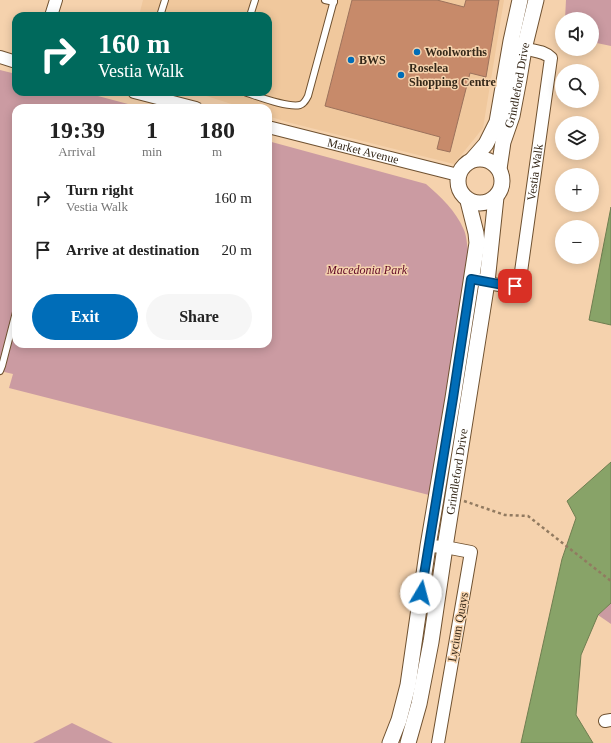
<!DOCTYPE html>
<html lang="en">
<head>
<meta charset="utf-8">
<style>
	:root { --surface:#fff; --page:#f6f6f6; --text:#222; --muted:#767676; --accent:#006db8 }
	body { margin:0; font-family:"Times New Roman",serif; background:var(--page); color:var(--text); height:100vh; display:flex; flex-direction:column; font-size:15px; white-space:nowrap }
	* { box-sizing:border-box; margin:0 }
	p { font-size:13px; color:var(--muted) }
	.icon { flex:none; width:22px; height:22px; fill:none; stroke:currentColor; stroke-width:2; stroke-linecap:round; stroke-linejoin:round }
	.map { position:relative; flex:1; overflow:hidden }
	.details { position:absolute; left:12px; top:104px; width:260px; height:244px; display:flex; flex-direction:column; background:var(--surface); border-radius:12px; box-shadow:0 2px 10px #0003 }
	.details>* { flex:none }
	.hud { position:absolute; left:12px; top:12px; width:260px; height:84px; border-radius:12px; box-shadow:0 2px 10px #0003; background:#00695c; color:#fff; overflow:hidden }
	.controls { position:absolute; left:555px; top:12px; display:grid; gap:8px }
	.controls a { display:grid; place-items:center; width:44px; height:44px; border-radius:50%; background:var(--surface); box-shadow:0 2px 10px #0003; font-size:20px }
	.pin { position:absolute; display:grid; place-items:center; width:34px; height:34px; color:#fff; margin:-17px; border-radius:8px; box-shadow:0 2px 6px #0006 }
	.me { position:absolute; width:44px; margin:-22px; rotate:8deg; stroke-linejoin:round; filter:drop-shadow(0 0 3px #0008) }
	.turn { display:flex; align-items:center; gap:14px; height:84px; padding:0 20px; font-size:18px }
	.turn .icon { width:52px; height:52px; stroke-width:2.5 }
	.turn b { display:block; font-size:28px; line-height:34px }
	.eta { display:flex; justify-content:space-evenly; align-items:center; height:68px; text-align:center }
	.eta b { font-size:24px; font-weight:600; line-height:28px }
	.cta { display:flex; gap:8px; margin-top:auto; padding:8px 20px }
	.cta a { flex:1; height:46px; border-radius:24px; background:var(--accent); color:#fff; font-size:16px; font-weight:600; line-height:46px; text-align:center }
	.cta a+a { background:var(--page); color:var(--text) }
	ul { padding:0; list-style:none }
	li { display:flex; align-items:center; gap:12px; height:52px; padding:0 20px }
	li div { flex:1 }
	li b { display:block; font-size:15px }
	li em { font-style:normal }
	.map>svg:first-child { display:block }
	.built { fill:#f0c89d }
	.green { fill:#cb9ba2 }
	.water { fill:#88a368; stroke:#6f7e50 }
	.building { fill:#c78a6a; stroke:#9c725c }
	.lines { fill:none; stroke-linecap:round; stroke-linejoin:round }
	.service-casing { stroke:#6f5130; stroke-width:8 }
	.minor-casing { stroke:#6f5130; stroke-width:14 }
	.tertiary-casing { stroke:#6f5130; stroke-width:17 }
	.path { stroke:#917a60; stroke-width:2.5; stroke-dasharray:3 3; stroke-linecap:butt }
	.service { stroke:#fff; stroke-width:6 }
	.minor { stroke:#fff; stroke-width:12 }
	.tertiary { stroke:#fff; stroke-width:15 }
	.route-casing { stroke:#004778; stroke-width:10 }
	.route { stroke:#006db8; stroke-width:7 }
	.poi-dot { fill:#006db8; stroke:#f5d2ad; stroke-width:1.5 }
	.labels { text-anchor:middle; stroke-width:3; stroke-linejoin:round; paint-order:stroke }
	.poi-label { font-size:12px; font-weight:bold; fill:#352819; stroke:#f5d2ad; text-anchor:start }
	.street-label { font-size:12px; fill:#352819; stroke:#f5d2ad }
	.park-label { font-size:12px; font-style:italic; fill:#610a27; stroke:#f5d2ad }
</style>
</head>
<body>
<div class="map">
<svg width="611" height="743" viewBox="0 0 611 743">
	<rect width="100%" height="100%" fill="#f5d2ad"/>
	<!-- built -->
	<polygon class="built" points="143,0 504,0 483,128 454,164 287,122 268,116 268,108 244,108 194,92 268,92 268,16 139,16"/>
	<!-- green -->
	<g class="green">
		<polygon points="566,0 611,0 611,46 592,42 592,19 565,19"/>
		<path d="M0,70L16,74V92H83L143,108H16V344H268V141L426,184C441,197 456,211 464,230C467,237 467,247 469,255L433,496L9,388L13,374L0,371Z"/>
		<polygon points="611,603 611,624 598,615"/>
		<polygon points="72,723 113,743 33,743"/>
	</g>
	<!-- water -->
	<g class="water">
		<polygon points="611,207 611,325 589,320"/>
		<polygon points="611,462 611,603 598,615 581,655 576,715 593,743 521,743 562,559 576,518 567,501"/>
	</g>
	<!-- building -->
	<polygon class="building" points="352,0 437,0 464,7 466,0 499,0 486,77 470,73 450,152 437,149 440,137 325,106"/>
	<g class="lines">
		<!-- service casing -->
		<g class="service-casing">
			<g id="service">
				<polyline points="325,0 334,2"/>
				<polyline points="160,16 165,0"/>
				<polyline points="250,16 255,0"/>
				<path d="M244,92C257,96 287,108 300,105C304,104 306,100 308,96L334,0"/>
				<polyline points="0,371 2,366 16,312"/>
			</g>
		</g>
		<!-- minor casing -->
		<g class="minor-casing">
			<g id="minor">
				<polyline points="51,16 56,0"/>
				<polyline points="0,57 16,62"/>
				<polyline points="134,92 196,108"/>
				<path id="s1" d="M268,127L458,175"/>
				<path id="s2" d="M480,280C491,283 508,290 519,283L520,279L551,58C543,49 528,52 517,45"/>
				<polyline points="428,546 445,547 471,552 438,743"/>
				<polyline points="605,721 611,720"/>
			</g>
		</g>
		<!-- tertiary casing -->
		<g class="tertiary-casing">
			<g id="tertiary">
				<circle cx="480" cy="181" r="22"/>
				<polyline points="472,160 486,144 497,122 511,41 520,0"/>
				<path id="s3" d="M499,169L503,142L512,116L519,79L524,49L536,0"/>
				<polyline points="390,743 399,720 408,685 428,546 453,398 477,243 476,233 468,201"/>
				<path id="s4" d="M408,743L419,704L431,642L445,547L487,282L496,197"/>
			</g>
		</g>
		<!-- path -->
		<polyline class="path" points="464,501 505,515 528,516 611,581"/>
		<!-- service -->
		<use href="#service" class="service"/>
		<!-- minor -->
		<use href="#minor" class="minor"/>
		<!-- tertiary -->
		<use href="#tertiary" class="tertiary"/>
	</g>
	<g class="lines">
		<!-- route casing -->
		<g class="route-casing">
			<polyline id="route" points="421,593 453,398 471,279 509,286 515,286"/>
		</g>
		<!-- route -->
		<use href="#route" class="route"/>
	</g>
	<!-- markers -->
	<g class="poi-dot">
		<circle cx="417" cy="52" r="4"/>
		<circle cx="351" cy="60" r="4"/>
		<circle cx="401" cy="75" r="4"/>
	</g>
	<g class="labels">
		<!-- poi labels -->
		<g class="poi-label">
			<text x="425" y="56">Woolworths</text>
			<text x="359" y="64">BWS</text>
			<text x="409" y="72">Roselea<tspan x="409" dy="14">Shopping Centre</tspan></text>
		</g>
		<!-- street labels -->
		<g class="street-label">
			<text dy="4" stroke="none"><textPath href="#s3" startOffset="86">Grindleford Drive</textPath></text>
			<text dy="4" stroke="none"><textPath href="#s1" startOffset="98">Market Avenue</textPath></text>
			<text dy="4" stroke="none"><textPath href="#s2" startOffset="152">Vestia Walk</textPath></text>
			<text dy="4" stroke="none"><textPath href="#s4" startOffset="276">Grindleford Drive</textPath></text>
			<text transform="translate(458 627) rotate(-80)" y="4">Lycium Quays</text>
		</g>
		<!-- park labels -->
		<g class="park-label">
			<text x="367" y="274">Macedonia Park</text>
		</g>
	</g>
</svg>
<div class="controls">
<a><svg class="icon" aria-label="sound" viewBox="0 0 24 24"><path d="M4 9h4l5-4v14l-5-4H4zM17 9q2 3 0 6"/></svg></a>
<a><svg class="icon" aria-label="search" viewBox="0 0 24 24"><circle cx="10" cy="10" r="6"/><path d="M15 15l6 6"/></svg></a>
<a><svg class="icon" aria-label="layers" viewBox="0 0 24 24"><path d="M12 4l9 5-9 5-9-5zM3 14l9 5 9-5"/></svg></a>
<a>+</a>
<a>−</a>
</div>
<div class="pin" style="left:515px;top:286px;background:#d93025"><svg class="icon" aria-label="arrive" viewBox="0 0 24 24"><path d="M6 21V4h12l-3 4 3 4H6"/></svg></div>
<svg class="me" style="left:421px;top:593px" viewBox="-20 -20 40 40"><circle r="19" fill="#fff"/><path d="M0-13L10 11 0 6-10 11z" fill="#006db8"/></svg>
<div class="hud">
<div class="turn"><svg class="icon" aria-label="right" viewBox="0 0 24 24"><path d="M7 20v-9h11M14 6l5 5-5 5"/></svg><div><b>160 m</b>Vestia Walk</div></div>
</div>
<section class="details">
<div class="eta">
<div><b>19:39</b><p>Arrival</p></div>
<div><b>1</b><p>min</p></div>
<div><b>180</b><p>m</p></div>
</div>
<ul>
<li><svg class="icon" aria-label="right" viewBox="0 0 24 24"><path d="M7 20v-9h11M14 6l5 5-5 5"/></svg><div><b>Turn right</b><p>Vestia Walk</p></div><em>160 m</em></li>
<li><svg class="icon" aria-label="arrive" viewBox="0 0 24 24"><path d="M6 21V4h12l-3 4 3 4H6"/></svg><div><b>Arrive at destination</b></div><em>20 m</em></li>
</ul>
<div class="cta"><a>Exit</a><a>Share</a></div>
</section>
</div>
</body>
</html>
